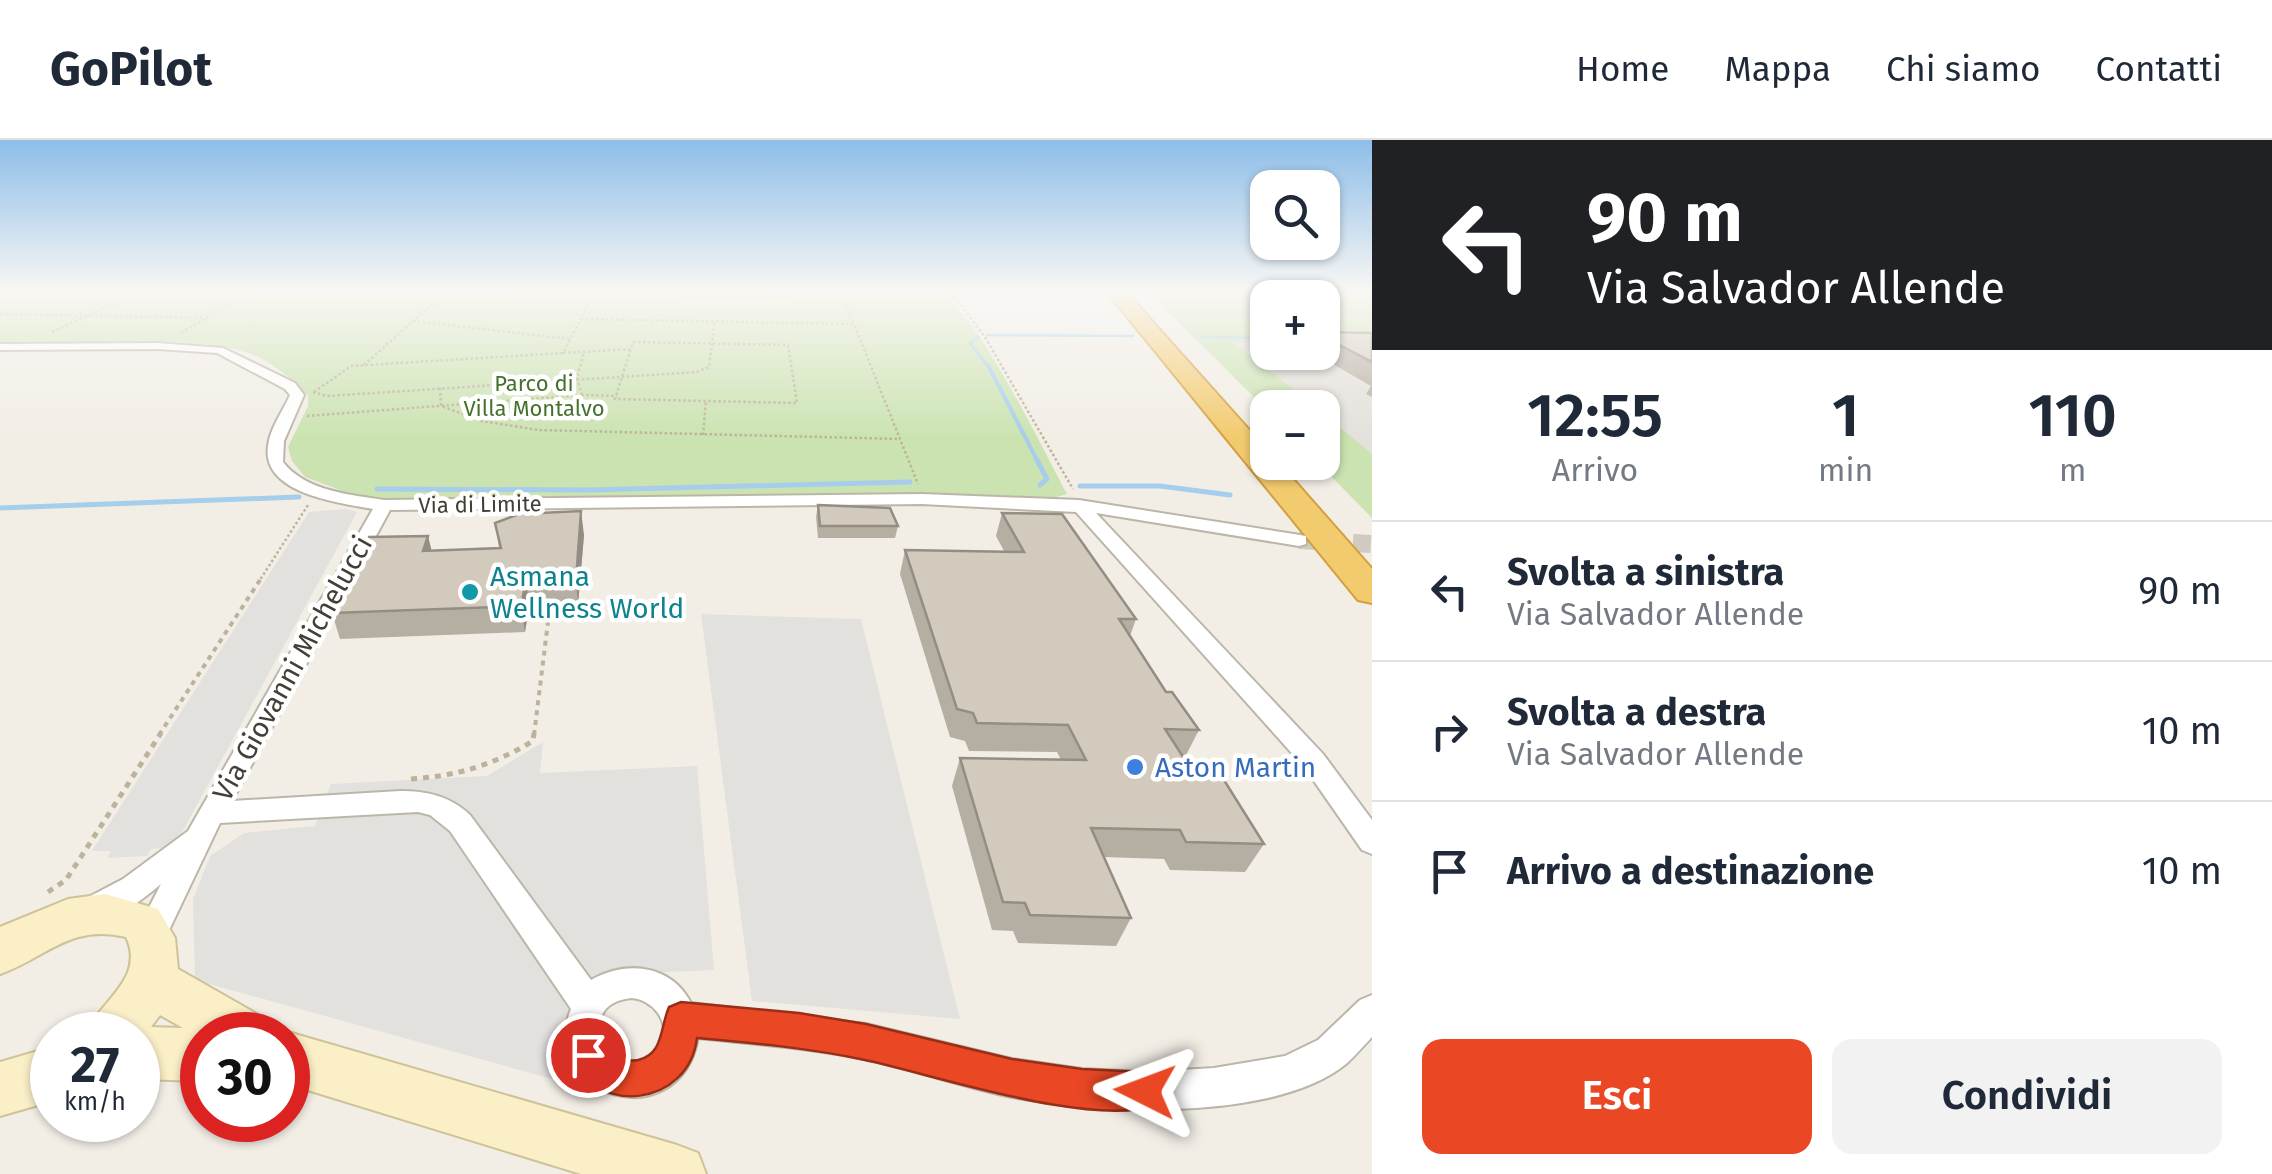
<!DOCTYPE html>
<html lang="it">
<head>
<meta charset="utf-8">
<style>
	:root { --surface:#fff; --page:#f2f2f3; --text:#1f2937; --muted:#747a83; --line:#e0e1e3; --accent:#ea4724 }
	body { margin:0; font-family:"Fira Sans",sans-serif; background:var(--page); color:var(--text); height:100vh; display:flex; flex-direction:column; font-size:38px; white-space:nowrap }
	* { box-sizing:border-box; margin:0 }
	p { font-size:32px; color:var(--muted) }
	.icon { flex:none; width:55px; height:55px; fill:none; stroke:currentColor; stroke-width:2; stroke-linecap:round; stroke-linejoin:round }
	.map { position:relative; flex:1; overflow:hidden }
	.sheet { display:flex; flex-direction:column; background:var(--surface); width:900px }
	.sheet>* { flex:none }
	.top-card { background:#202124; color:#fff; overflow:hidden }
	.tools { position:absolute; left:1250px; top:30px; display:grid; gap:20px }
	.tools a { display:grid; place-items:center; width:90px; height:90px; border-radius:20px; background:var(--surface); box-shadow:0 2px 8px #0004; font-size:50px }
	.speed { position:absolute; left:30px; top:872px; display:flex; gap:20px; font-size:50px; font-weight:700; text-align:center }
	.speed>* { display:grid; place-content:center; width:130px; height:130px; border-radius:50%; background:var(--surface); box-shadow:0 2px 8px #0004; line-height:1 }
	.speed small { font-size:25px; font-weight:400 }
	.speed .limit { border:15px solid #d22; background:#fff; color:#111 }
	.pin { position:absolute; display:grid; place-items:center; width:85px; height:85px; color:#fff; margin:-42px; border:5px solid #fff; border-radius:50%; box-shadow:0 2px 10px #0007 }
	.me { position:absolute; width:110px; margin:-55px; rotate:273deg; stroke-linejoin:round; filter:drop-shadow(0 0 8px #0008) }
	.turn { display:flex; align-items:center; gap:35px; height:210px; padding:0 50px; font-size:45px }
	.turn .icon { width:130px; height:130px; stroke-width:2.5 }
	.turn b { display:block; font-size:70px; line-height:85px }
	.eta { display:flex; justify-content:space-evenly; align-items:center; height:170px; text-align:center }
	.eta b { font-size:60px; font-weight:600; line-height:70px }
	.button { display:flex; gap:20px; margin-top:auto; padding:20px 50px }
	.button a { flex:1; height:115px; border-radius:20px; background:var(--accent); color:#fff; font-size:40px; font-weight:600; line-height:115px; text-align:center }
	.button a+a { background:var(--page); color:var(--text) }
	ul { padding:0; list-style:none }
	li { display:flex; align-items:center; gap:30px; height:140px; padding:0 50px; border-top:2px solid var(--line) }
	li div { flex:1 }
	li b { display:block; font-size:38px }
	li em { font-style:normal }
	header { display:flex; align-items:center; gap:60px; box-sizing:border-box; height:140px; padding:0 50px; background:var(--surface); border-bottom:2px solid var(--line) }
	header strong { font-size:48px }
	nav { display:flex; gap:55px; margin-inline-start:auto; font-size:35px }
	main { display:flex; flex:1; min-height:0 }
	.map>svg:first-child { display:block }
	.industrial { fill:#e4e0db }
	.green { fill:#cbe3b1 }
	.parking { fill:#e3e1de }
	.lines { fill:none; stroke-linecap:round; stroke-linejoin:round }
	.stream-far2 { stroke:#a6cdeb; stroke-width:2.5 }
	.stream-far1 { stroke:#a6cdeb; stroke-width:4 }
	.stream { stroke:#a6cdeb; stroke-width:5 }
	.minor-tunnel { stroke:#cfcbc3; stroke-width:18; stroke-dasharray:18 9; stroke-linecap:butt }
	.minor-casing { stroke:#bcb6a9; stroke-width:4 }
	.secondary-casing { stroke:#cec298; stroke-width:4 }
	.motorway-casing { stroke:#d2a040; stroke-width:4 }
	.path-far2 { stroke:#bdb29c; stroke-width:2.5; stroke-dasharray:2.5 2.5; stroke-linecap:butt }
	.path-far1 { stroke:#bdb29c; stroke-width:4; stroke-dasharray:5 5; stroke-linecap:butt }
	.path { stroke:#bdb29c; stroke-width:5; stroke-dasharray:6 6; stroke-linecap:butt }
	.minor { fill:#fff; fill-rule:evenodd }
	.secondary { fill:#faefc7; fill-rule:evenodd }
	.motorway { fill:#f3cb6f; fill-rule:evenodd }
	.wall { fill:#b5aea2 }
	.shaded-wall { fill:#938d84 }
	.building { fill:#d2cabc; stroke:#938d84; stroke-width:2.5 }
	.route { fill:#ea4724; stroke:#982e17; stroke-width:2.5 }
	.culture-dot { fill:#0f9aa8; stroke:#fff; stroke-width:4 }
	.shop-dot { fill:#3f7fe0; stroke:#fff; stroke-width:4 }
	.labels { text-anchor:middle; stroke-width:9; stroke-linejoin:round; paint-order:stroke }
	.far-park-label { font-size:22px; fill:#45712d; stroke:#fff }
	.far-street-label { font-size:22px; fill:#443f36; stroke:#fff }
	.culture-label { font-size:28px; fill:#0d838f; stroke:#fff; text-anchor:start }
	.street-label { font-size:28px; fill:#443f36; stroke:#fff }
	.shop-label { font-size:28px; fill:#366cbe; stroke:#fff; text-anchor:start }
</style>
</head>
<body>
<header>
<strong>GoPilot</strong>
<nav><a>Home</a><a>Mappa</a><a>Chi siamo</a><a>Contatti</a></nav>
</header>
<main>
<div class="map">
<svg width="1372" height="1034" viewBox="0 0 1372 1034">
	<rect width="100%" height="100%" fill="#f2eee6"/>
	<!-- industrial -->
	<polygon class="industrial" points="1233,201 1267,202 1268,212 1322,212 1372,203 1372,314 1323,273 1322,268 1316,267"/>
	<!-- green -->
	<g class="green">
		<path d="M0,152L940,154C977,171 1045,314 1067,354L1049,359L921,354L600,360L364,359L305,337L292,321L288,307L308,266V256C295,240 266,218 246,212C178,193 73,204 0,205Z"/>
		<polygon points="1148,152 1372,156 1372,203 1323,202 1322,158 1268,158 1267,202 1234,202 1316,267 1267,270"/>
		<polygon points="1323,273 1372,314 1372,378 1318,323 1322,322"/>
	</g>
	<!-- parking -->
	<g class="parking">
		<polygon points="345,369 357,372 174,707 151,709 147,716 107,718 111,711 92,711 309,372"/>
		<polygon points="701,474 861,479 960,879 752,861"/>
		<polygon points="543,602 540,633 697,626 714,830 617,834 575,923 588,949 195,840 193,759 210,716 244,693 315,686 331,644 487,636"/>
	</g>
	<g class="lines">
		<!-- stream-far2 -->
		<g class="stream-far2">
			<polyline points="987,195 1133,196"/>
			<polyline points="979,197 970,203 989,228"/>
			<polyline points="1202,197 1268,198"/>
		</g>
		<!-- stream-far1 -->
		<polyline class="stream-far1" points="988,225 1038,322"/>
		<!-- stream -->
		<g class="stream">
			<polyline points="1037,320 1047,339 1040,345"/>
			<polyline points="1080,346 1160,346 1230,355"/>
			<polyline points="377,349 587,350 910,342"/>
			<polyline points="0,368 299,357"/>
		</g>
		<!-- minor-tunnel -->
		<polyline class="minor-tunnel" points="1299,400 1372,404"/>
		<!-- minor casing -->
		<g class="minor-casing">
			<path id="minor" d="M158,203L223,208L295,243L304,255L284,301L283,322C305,351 351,355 384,360L922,354L1079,360L1306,396V404L1299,406L1096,373L1323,614L1372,680V714L1362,710L1305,628L1076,372L922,364L390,370L232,661L400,651C427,651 450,656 470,675L591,840C626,820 671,824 691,863L866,884L1012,919L1082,929L1145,932L1214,928L1285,916L1318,900L1360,860L1372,855V897C1363,906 1355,916 1346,924C1275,982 1097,974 1012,957C962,947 914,929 864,919C810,908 754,904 698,898C678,1001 536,955 571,869L450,691L430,675L418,672L220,683L162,805L151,809L140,805L135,795L161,744C142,760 106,789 81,781L76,771L81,761L123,739L188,691L373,369C340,363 261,354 268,306C270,288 283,271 290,255L285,249L217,213L158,209L0,210V204ZM632,858C653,860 671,882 661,903C632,965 559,865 632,858Z"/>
		</g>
		<!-- secondary casing -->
		<g class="secondary-casing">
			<g id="secondary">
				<path d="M105,754L158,769L175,798L178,829L262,877L270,895H202V941L138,939V895H85C99,861 146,839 126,797C69,784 48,817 0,834V787L68,759ZM160,875L183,888L151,887Z"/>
				<polygon points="288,892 677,1005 698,1013 706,1034 581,1034 288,944 288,895 280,895"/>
				<polygon points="52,907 52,961 0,976 0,922"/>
			</g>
		</g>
		<!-- motorway casing -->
		<g class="motorway-casing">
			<polygon id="motorway" points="1107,152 1126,152 1268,311 1268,322 1278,322 1372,429 1372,463 1358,460"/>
		</g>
		<!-- path-far2 -->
		<g class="path-far2">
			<polyline points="856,152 953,155 985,197 1073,349"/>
			<polyline points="595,154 843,160 854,184"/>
			<polyline points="719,155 734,152"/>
			<polyline points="0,174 208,178"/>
			<polyline points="581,179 854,184 918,344"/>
			<polyline points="413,181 570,199"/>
			<polyline points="52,192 139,152"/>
			<polyline points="181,193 250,152"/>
			<polygon points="633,202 788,205 797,263 615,259"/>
			<polyline points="563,213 631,209"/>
			<polyline points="364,225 445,152"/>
			<polyline points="440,248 441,266 482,281 538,290 900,299"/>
			<polyline points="313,252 327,256 697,232 709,227 715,181"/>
			<polyline points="314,252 351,226 563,213 594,154 430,152"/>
			<polyline points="582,255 577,238 584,212"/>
			<polyline points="307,276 582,255 617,256"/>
			<polyline points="703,295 706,261"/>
			<polyline points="258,443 308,365"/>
		</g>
		<!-- path-far1 -->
		<g class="path-far1">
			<polyline points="159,595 260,440"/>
			<polyline points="534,595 550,466"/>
		</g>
		<!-- path -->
		<g class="path">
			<path d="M411,639C457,636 493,625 533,601L534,593"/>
			<polyline points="48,752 66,740 161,593"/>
		</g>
		<!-- minor -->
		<use href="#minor" class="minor"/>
		<!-- secondary -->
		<use href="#secondary" class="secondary"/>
		<!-- motorway -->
		<use href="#motorway" class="motorway"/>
	</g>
	<!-- wall -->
	<g class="wall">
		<polygon points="1322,192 1372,193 1372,257 1366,254 1371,246 1312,212 1322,212"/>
		<polygon points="818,365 898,386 895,398 818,398 816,377"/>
		<polygon points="1002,373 1136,479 1130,496 1166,552 1199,590 1185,617 1183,617 1187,623 1264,704 1245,732 1170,730 1164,719 1104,717 1131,778 1116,806 1018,803 1013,791 992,790 952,646 960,618 1061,620 1057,612 969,611 965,601 950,597 900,434 905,410 1004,411 996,396"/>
		<polygon points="495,383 584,395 578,465 529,466 525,492 340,499 332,473 432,410 499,408"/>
	</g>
	<!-- shaded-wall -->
	<g class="shaded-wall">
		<polygon points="581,371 584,395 578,465 576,440"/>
		<polygon points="428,396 434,420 423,411"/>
		<polygon points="526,441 529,466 525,492 521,466"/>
	</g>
	<!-- building -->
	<g class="building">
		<polygon points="1322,192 1372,193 1372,222 1322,196"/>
		<polygon points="818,365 890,368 898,386 820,386"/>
		<polygon points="581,371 576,440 526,441 521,466 332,473 369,397 428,396 423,411 501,408 495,383 519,374"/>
		<polygon points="1002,373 1062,374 1136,479 1119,479 1166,552 1172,552 1199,590 1165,589 1187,623 1214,624 1264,704 1186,702 1180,690 1091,688 1131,778 1030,775 1025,763 1003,762 960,618 1086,620 1068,585 977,583 973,573 957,569 905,410 1024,412"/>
	</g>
	<!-- sky -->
	<linearGradient id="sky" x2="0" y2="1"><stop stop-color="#8dbee9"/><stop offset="0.51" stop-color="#f9f7f4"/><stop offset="1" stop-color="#f9f7f4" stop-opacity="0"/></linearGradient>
	<rect width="1372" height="297" fill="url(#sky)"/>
	<!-- route -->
	<path class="route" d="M681,862L799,873L866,884L1012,919L1082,929L1145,932L1158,938L1164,951L1158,964C1097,990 932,934 865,920C809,908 753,903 697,898C689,966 596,978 570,915L575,902L588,897C600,902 604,910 614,916C620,921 630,921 638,920C664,914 660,887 669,867Z"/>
	<!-- markers -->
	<circle class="culture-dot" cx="470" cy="452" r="10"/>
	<circle class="shop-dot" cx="1135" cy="627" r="10"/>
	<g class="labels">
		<!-- far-park labels -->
		<g class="far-park-label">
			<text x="534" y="251">Parco di<tspan x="534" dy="25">Villa Montalvo</tspan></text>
		</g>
		<!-- far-street labels -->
		<g class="far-street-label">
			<text transform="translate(480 364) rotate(-1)" y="8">Via di Limite</text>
		</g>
		<!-- culture labels -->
		<g class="culture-label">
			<text x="490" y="446">Asmana<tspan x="490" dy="32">Wellness World</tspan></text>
		</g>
		<!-- street labels -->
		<g class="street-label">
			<text transform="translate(292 528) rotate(-61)" y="10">Via Giovanni Michelucci</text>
		</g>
		<!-- shop labels -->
		<g class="shop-label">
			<text x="1155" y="637">Aston Martin</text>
		</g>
	</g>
</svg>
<div class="tools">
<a><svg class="icon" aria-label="search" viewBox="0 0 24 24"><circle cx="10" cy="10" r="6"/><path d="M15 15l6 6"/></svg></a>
<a>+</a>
<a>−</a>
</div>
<div class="speed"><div>27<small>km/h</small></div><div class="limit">30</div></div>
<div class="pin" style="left:588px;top:915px;background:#d93025"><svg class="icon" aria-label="arrive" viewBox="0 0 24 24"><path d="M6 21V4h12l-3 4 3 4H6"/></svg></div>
<svg class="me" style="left:1145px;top:951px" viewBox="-20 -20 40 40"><path d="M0-17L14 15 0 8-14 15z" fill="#ea4724" stroke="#fff" stroke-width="4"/></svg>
</div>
<section class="sheet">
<div class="top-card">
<div class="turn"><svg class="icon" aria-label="left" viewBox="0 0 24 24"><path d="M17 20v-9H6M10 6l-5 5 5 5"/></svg><div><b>90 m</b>Via Salvador Allende</div></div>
</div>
<div class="eta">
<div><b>12:55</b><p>Arrivo</p></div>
<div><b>1</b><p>min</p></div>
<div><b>110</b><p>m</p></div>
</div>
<ul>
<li><svg class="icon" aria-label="left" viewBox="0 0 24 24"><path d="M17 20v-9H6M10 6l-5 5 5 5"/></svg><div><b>Svolta a sinistra</b><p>Via Salvador Allende</p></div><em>90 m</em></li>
<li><svg class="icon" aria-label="right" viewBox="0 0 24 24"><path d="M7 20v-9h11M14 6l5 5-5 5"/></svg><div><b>Svolta a destra</b><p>Via Salvador Allende</p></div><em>10 m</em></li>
<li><svg class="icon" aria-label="arrive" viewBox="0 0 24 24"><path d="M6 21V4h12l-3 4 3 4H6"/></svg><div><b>Arrivo a destinazione</b></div><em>10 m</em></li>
</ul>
<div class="button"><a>Esci</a><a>Condividi</a></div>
</section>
</main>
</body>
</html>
